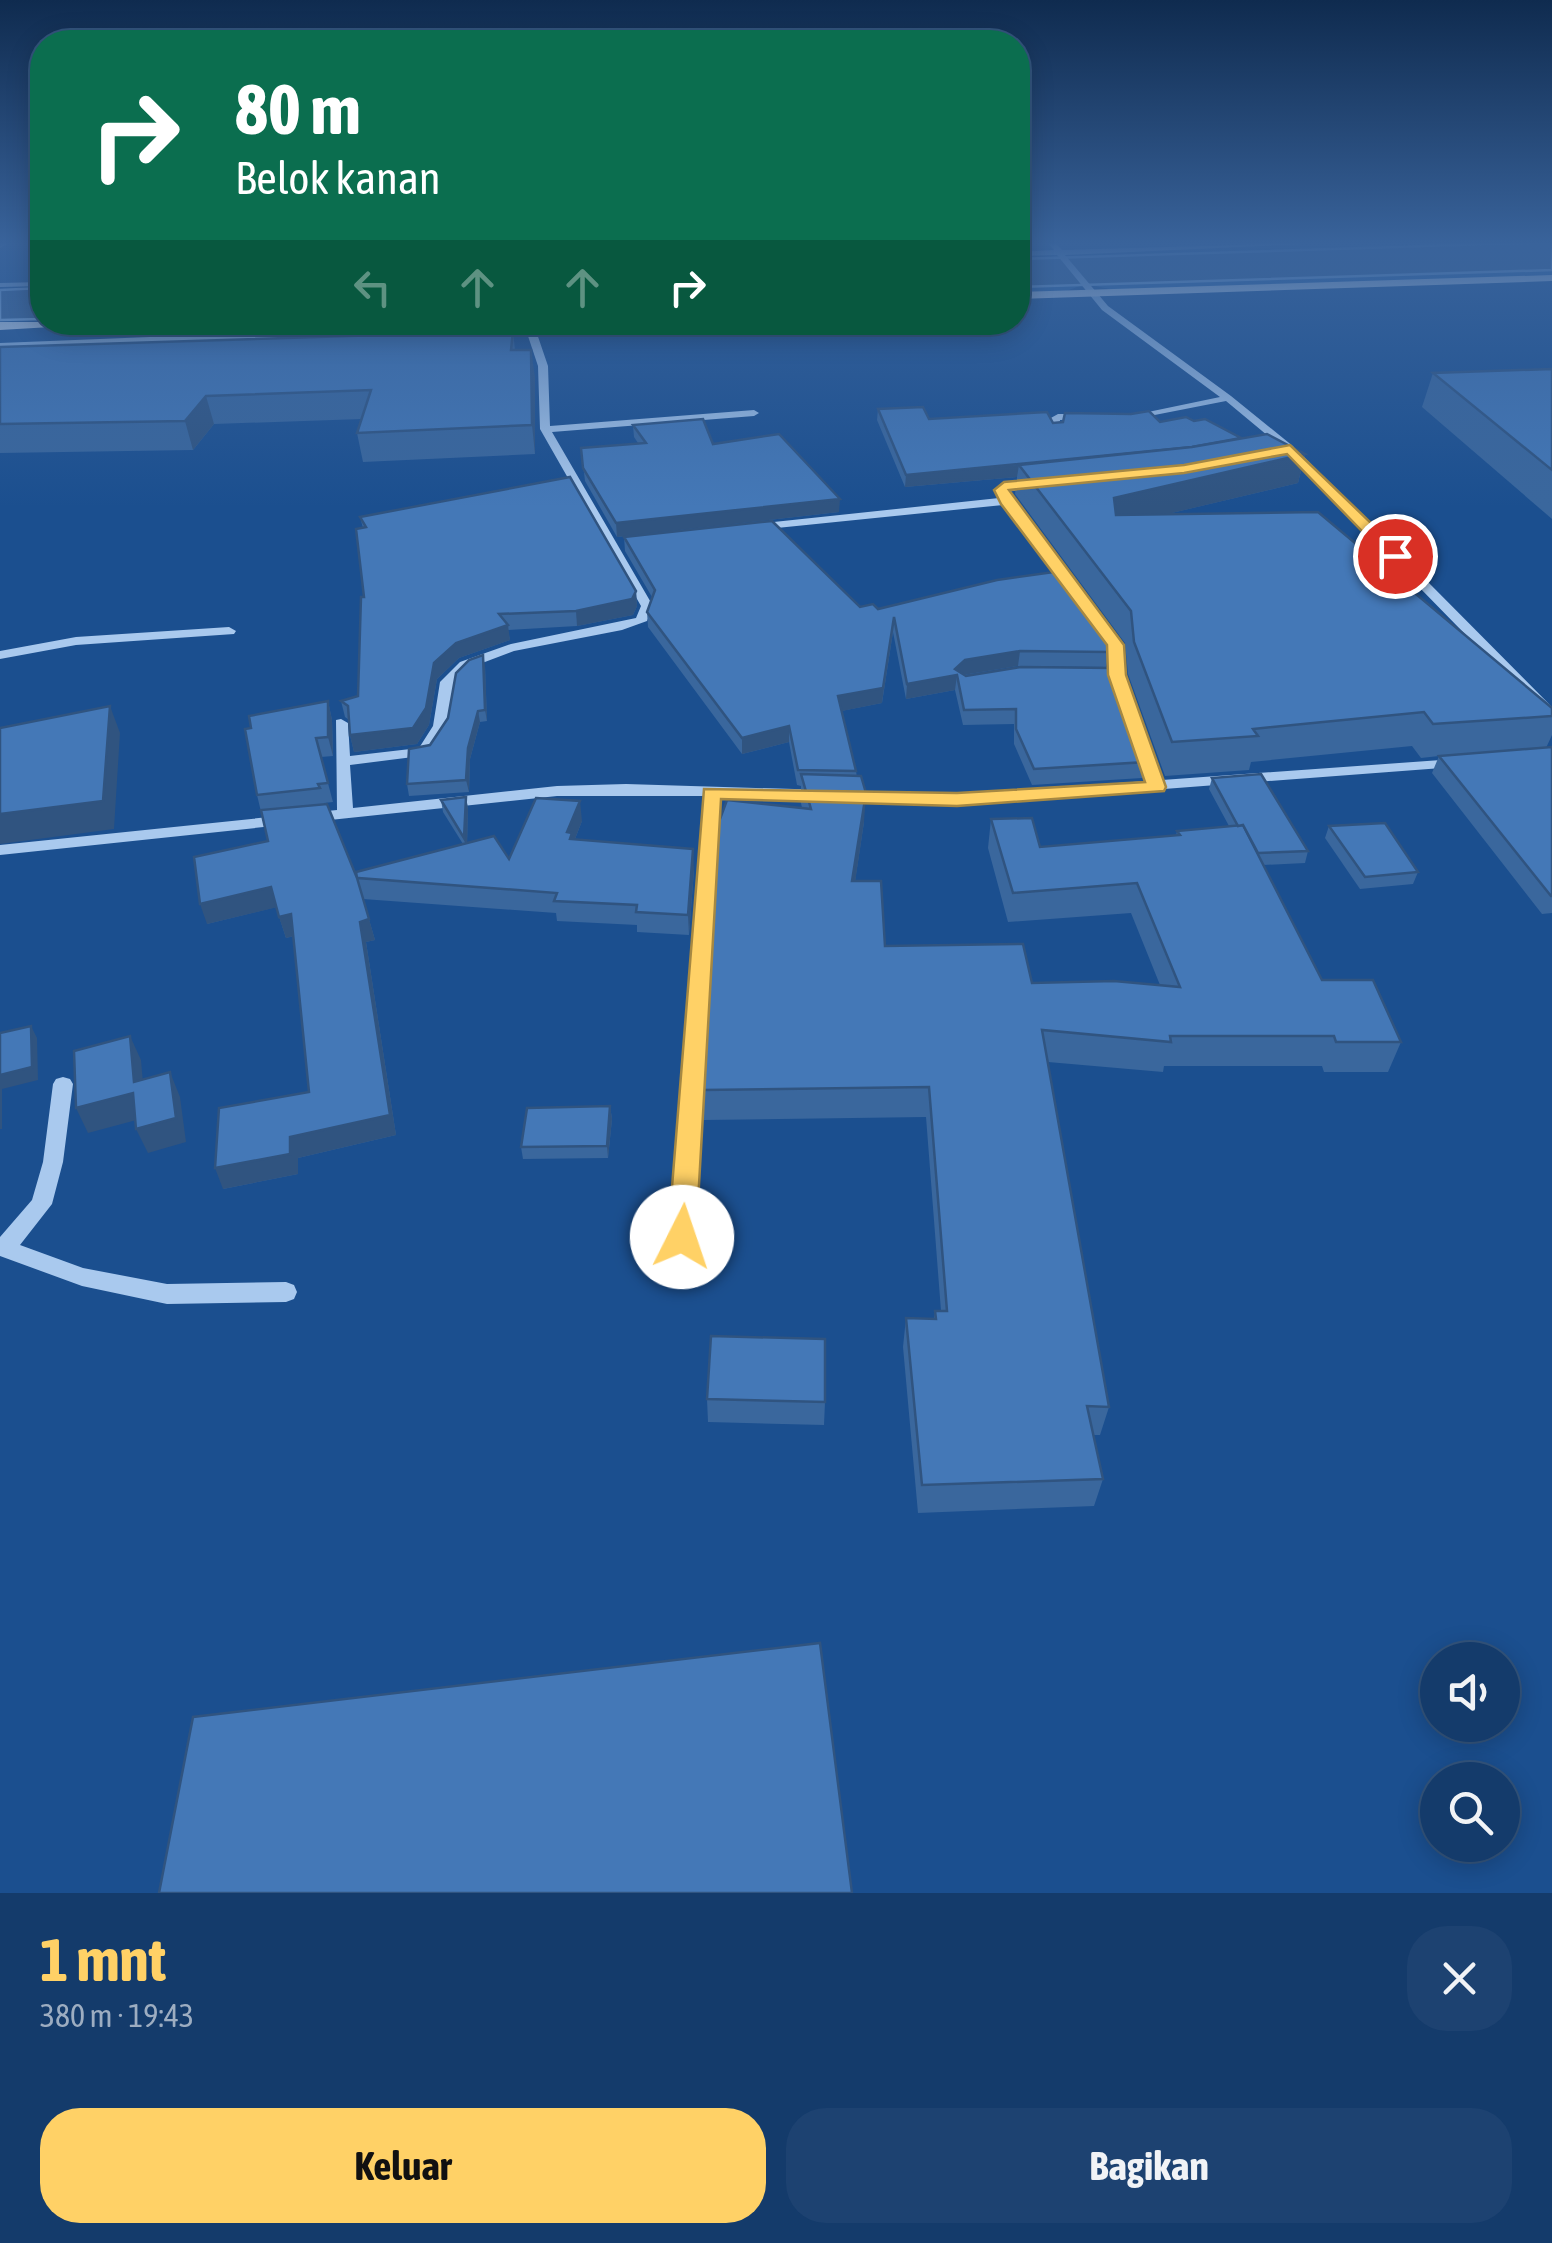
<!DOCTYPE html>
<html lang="id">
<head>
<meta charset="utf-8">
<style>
	:root { --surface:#143b6b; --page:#1d4271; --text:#f1f3f6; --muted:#9dadc1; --line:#33557e; --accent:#ffd166 }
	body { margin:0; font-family:"Asap Condensed",sans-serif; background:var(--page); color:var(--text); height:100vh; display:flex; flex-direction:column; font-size:38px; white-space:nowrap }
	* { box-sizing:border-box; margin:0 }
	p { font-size:32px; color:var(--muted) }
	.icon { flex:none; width:55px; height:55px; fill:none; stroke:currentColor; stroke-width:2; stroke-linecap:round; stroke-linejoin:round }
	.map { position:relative; height:1893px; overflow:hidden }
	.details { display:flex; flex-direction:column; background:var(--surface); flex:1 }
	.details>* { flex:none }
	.banner { position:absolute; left:30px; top:30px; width:1000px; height:305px; border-radius:40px; box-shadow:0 5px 25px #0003,0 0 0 2px var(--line); background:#0b6e4f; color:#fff; overflow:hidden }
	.tools { position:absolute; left:1420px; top:1642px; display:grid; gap:20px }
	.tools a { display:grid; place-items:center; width:100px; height:100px; border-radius:50%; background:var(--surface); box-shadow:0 5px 25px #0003,0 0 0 2px var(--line); font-size:50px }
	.pin { position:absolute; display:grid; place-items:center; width:85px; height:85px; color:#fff; margin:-42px; border:5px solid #fff; border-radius:50%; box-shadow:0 2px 10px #0007 }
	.me { position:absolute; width:110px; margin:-55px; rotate:4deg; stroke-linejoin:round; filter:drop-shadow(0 0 8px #0008) }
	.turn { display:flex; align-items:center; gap:35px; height:210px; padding:0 40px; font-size:45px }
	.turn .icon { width:130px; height:130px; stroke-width:2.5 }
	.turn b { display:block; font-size:70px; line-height:85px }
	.lanes { display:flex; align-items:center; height:95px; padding:0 40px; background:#0003; justify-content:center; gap:50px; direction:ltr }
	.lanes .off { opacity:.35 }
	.round { display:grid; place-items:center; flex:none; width:105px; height:105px; border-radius:40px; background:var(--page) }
	.head { display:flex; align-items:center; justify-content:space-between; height:170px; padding:0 40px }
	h1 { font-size:60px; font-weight:700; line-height:75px; color:var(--accent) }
	.primary-button { display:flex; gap:20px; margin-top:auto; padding:20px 40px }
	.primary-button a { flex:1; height:115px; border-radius:40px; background:var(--accent); color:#111; font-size:40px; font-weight:700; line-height:115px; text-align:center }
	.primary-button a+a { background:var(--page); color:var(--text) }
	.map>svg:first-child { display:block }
	.green { fill:#2e69ad }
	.water { fill:#3c6290; stroke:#9cc4f0; stroke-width:2.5 }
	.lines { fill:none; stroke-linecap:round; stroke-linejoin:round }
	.minor { fill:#a9c9ee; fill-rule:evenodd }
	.major { fill:#f0f6ff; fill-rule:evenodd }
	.wall { fill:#3a679d }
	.shaded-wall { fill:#305480 }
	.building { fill:#4478b7; stroke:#305480; stroke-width:2.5 }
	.route { fill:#ffd166; stroke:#a68842; stroke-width:2.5 }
</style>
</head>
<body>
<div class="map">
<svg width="1552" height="1893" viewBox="0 0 1552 1893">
	<rect width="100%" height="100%" fill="#1b4f8f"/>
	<!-- green -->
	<polygon class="green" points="1552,270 1552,278 1125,292 1085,284 1058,294 1018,295 1018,287 1085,284"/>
	<!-- water -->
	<g class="water">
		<polygon points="1552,242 1552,270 1018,287 1018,259"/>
		<polygon points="42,288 42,319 0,320 0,290"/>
	</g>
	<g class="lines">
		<!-- minor -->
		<g class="minor">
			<polygon points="11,242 0,248 1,242"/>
			<polygon points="1047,242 1055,242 1062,250 1345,242 1065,255 1108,306 1231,396 1294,447 1552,707 1552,719 1547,718 1286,451 1226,401 1124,421 1124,417 1220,397 1102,310 1057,255 1018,256 1018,252 1054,250"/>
			<polygon points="42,282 42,286 0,287 0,283"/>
			<polygon points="524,322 533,322 548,366 550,426 754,410 759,413 754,416 552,432 653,606 647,621 622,630 514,651 469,668 454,682 446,729 429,755 350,765 353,808 557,786 626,784 957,794 1147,781 1112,679 1099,675 1110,671 1108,645 1085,612 1091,608 1096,609 1122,645 1124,675 1162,780 1455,759 1462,763 1455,767 1164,789 1157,792 1151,790 957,804 718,796 693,1237 690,1243 682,1246 674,1243 671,1237 703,796 557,796 0,855 0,845 337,810 336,720 341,719 348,723 350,756 419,748 433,726 440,682 460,662 511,644 636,618 641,606 540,429 538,366 526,330 0,349 0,343"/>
			<polygon points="1087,414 1092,417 1091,419 1060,420 1059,431 1050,429 1049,419 1058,414"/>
			<polygon points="1037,480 1041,481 1041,485 1008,492 1011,500 1077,585 1077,591 1069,591 1003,505 756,530 750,527 756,524 999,498 998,488"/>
			<polygon points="229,627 236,631 234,634 76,645 0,659 0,651 76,637"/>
			<polygon points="63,1077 70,1079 73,1084 63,1162 52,1204 20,1245 83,1268 167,1284 286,1282 294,1285 297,1292 294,1299 286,1302 167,1304 82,1286 0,1256 0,1237 32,1200 43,1162 53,1084 56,1079"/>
		</g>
		<!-- major -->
		<g class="major">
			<polygon points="1552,275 1552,281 1018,299 1018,292"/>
			<polygon points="0,322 136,322 0,330"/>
		</g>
	</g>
	<!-- wall -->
	<g class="wall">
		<polygon points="513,331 515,350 535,377 535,454 363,462 357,433 362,419 214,424 193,450 0,453 0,347"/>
		<polygon points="1552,369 1552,519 1422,407 1433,373"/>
		<polygon points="878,409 929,419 1053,423 1194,421 1241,438 1305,454 1298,483 1163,515 1552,708 1552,735 1546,748 1552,747 1552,913 1542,914 1432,773 1439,756 1421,758 1412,746 1251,762 1249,770 1165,776 1128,674 1125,643 1015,494 1017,477 905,487 877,420"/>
		<polygon points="633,425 713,444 839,512 617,537 585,481 581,448 638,443 634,437"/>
		<polygon points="360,517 636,591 637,606 633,615 577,626 508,630 510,640 459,658 437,679 429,725 417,744 354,752 350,735 349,720 345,717 341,701 358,696 364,597 363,528"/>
		<polygon points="624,537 860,607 878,609 1109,652 1106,667 1018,666 965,675 1145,762 1142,778 1032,785 1014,744 1014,724 963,725 955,690 906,699 893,632 882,703 841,711 856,771 864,822 855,881 885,946 1032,983 1160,985 1131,913 1008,922 988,848 991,819 1040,847 1176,836 1177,831 1229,826 1209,789 1212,778 1308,851 1305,863 1263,865 1322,980 1401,1042 1388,1072 1324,1072 1322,1066 1164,1066 1163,1072 1048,1062 1109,1407 1100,1435 1093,1435 1103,1479 1094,1506 918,1513 903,1347 906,1318 934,1319 935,1311 941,1311 926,1117 703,1120 702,1090 802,808 801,803 801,786 797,785 789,742 742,754 648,627 647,612 652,597 625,551"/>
		<polygon points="485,666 487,721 480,722 470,759 469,792 409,796 407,784 430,745"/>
		<polygon points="328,701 332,720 333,756 321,757 333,802 324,803 357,878 463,844 443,812 441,800 466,797 468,809 467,843 509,859 582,821 575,839 694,870 689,935 637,932 637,925 557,921 556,913 363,899 375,940 366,942 396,1135 298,1158 298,1174 223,1189 309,1092 294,936 286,938 276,907 207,924 268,841 257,795"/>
		<polygon points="1329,826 1418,872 1413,884 1360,889 1325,838"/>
		<polygon points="610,1106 612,1119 608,1158 523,1159 521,1147"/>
		<polygon points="707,1399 825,1402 824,1425 708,1422"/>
	</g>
	<!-- shaded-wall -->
	<g class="shaded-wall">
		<polygon points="531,350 535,377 535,454 532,425"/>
		<polygon points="206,396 214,424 193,450 185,421"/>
		<polygon points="1305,454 1298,483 1109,528 1114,498"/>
		<polygon points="1019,465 1017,477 905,487 906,475"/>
		<polygon points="840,499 839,512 617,537 616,523"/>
		<polygon points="636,591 637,606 633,615 577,626 576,611"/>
		<polygon points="894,617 882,703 837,712 838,696"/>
		<polygon points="508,625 510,640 459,658 437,679 429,725 417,744 354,752 350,735 434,663 456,643"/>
		<polygon points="1020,651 1018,666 963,675 957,675 955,690 906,699 907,684 955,669 965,660"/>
		<polygon points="483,655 485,666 487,721 485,710"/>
		<polygon points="328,701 332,720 333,756 328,737"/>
		<polygon points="110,706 120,733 114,829 0,844 0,814"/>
		<polygon points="478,711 480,722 470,759 469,792 466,780 468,748"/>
		<polygon points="789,726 789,742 742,754 742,738"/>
		<polygon points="866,793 864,822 851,910 852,881"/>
		<polygon points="466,797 468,809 467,850 464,838"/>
		<polygon points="580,801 582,821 573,844 567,832"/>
		<polygon points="693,849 694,870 689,935 688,915"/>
		<polygon points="271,887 278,907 207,924 200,904"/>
		<polygon points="291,914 298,935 286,938 279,917"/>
		<polygon points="369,919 375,940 366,942 396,1135 298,1158 298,1174 223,1189 215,1168 290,1137 390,1115 360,922"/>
		<polygon points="31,1026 37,1038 38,1080 2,1089 2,1129 0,1129 0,1075"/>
		<polygon points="130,1036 141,1060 145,1106 134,1082"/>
		<polygon points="170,1072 180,1097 186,1142 148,1153 136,1129"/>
		<polygon points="133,1093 144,1118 88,1133 76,1108"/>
		<polygon points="610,1106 612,1119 608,1158 607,1146"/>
	</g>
	<!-- building -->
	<g class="building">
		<polygon points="513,331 511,350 531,350 532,425 357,433 371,390 206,396 185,421 0,424 0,347"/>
		<polygon points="1552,369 1552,470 1433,373"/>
		<polygon points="923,407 929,419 1047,412 1053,423 1063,422 1065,413 1131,414 1149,411 1160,422 1186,417 1194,421 1205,419 1241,438 1192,447 906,475 878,409"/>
		<polygon points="703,419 713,444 779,434 840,499 616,523 583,468 581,448 646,443 633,425"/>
		<polygon points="1267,434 1305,454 1114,498 1116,515 1318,512 1552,708 1552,716 1433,724 1424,712 1253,729 1258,736 1172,742 1134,642 1131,611 1019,465 1192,447"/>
		<polygon points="570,477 636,591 632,599 576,611 499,614 508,625 456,643 434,663 426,708 413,728 350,735 348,706 341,701 358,696 361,597 364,597 356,529 366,527 360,517"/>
		<polygon points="772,521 860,607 873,604 878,609 997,580 1061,571 1104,626 1109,652 1020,651 965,660 955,669 966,676 1021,667 1112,668 1145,762 1034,769 1016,729 1016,709 964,710 957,675 907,684 894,617 883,688 838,696 856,771 798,770 789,726 742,738 647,612 655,590 624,537"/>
		<polygon points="483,655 485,710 478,711 468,748 466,780 407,784 409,749 430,745 448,718 456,673 469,660"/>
		<polygon points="328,701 328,737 316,738 328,783 318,784 320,788 257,795 245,729 251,728 249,716"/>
		<polygon points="110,706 103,801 0,814 0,728"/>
		<polygon points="1552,747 1552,896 1551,896 1439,756"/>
		<polygon points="801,774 861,776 866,793 852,881 881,881 885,946 1023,944 1032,983 1114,981 1180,987 1137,883 1013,893 991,819 1032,818 1040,847 1180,835 1177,831 1243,825 1322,980 1373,980 1401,1042 1336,1042 1334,1036 1170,1036 1171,1042 1042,1030 1109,1407 1087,1406 1103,1479 922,1485 906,1318 936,1319 935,1311 947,1311 929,1087 702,1090 717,827 727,800 811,809"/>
		<polygon points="1261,774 1308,851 1258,853 1243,825 1238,826 1212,778"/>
		<polygon points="466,797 464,838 441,800"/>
		<polygon points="536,798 580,801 567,832 572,833 570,839 693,849 688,915 636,912 637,905 554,901 557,893 357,878 369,919 360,922 390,1115 290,1137 290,1154 215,1168 219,1108 309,1092 291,914 279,917 271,887 200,904 194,857 268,841 261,810 327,804 357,878 356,872 494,836 509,859"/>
		<polygon points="1385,823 1418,872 1365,877 1329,826"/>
		<polygon points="31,1026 32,1067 0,1075 0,1033"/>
		<polygon points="130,1036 134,1082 170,1072 176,1118 136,1129 133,1093 76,1108 74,1051"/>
		<polygon points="610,1106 607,1146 521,1147 527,1108"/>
		<polygon points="711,1336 825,1339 825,1402 707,1399"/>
		<polygon points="820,1643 852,1893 159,1893 193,1717"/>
	</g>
	<!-- sky -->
	<linearGradient id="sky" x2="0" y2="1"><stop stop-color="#0f2b4f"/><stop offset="0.48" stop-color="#39639b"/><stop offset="1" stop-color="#39639b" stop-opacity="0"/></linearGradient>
	<rect width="1552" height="507" fill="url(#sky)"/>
	<!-- route -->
	<polygon class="route" points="1290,445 1401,552 1401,559 1389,559 1287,454 1184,473 1009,490 1124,645 1126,675 1166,787 1164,791 957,806 721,799 696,1237 692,1245 682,1249 672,1245 668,1237 704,789 957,793 1145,782 1108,675 1107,645 1001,504 994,490 1004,482 1184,465"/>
</svg>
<div class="tools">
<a><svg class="icon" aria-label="sound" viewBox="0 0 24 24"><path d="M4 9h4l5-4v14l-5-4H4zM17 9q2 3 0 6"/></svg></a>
<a><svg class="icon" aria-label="search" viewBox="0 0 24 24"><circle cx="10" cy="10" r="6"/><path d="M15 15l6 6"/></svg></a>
</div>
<div class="pin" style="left:1395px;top:556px;background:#d93025"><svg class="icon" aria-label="arrive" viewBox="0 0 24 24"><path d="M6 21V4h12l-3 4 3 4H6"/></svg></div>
<svg class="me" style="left:682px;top:1237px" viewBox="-20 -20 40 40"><circle r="19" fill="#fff"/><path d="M0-13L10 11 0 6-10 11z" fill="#ffd166"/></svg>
<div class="banner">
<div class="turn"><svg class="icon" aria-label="right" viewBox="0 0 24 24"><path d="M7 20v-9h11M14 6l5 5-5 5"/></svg><div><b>80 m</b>Belok kanan</div></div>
<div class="lanes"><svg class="icon off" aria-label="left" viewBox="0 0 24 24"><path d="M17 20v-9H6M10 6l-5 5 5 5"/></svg><svg class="icon off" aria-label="ahead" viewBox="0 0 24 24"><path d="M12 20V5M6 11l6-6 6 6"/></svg><svg class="icon off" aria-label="ahead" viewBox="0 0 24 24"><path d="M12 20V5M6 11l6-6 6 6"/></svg><svg class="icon" aria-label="right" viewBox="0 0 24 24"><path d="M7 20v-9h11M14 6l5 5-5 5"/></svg></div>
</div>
</div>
<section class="details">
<div class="head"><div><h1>1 mnt</h1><p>380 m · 19:43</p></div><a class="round"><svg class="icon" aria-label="close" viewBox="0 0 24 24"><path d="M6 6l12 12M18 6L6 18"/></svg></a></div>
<div class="primary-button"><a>Keluar</a><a>Bagikan</a></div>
</section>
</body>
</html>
